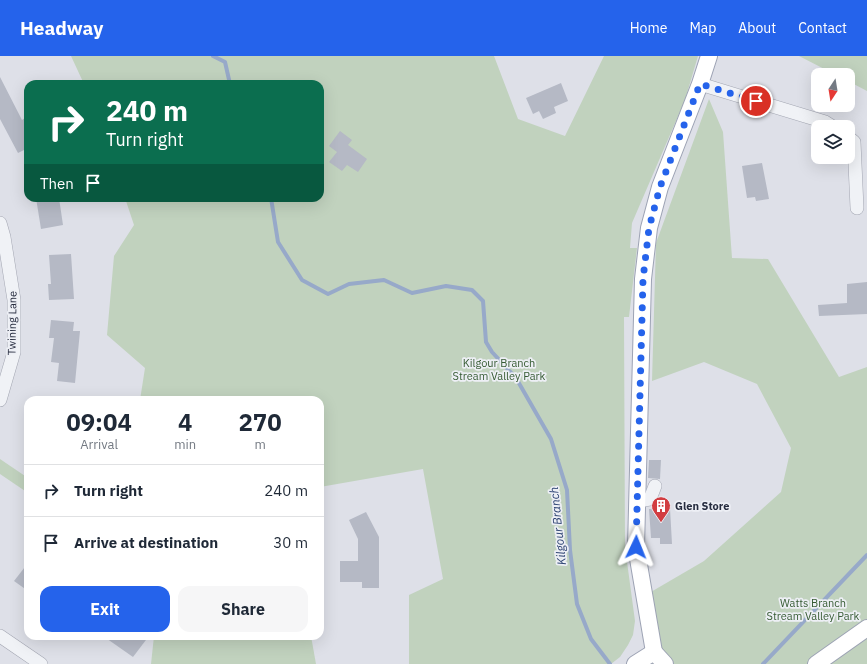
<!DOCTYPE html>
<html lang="en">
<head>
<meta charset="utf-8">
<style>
	:root { --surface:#fff; --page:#f6f6f7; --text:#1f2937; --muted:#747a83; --line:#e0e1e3; --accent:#2563eb }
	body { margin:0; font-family:"IBM Plex Sans",sans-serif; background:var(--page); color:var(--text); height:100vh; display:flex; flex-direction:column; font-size:15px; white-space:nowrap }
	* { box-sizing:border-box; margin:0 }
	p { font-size:13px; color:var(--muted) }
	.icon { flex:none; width:22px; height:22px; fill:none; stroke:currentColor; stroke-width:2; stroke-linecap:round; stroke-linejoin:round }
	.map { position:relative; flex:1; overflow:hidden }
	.sheet { position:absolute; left:24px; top:340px; width:300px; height:244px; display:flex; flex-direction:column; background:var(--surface); border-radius:12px; box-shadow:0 4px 16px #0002 }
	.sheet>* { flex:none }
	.banner { position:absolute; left:24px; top:24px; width:300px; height:122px; border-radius:12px; box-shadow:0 4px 16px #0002; background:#0b6e4f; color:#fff; overflow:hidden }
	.needle { width:26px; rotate:192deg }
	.tools { position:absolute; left:811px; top:12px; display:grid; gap:8px }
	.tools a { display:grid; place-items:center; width:44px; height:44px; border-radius:8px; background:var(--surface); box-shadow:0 4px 16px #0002; font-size:20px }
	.pin { position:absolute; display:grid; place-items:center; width:34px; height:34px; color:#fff; margin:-17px; border:2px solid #fff; border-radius:50%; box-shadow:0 1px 4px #0007 }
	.me { position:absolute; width:44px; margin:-22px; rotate:2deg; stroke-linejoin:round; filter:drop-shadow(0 0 3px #0008) }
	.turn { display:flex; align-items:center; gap:14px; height:84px; padding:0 16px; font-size:18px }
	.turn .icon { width:52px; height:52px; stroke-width:2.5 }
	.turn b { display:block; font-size:28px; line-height:34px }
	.then { display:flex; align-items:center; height:38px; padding:0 16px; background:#0003; gap:8px; font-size:15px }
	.eta { display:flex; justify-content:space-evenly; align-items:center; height:68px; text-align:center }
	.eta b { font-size:24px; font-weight:700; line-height:28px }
	.action { display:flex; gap:8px; margin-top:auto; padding:8px 16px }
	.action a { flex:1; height:46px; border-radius:12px; background:var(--accent); color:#fff; font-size:16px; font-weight:700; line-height:46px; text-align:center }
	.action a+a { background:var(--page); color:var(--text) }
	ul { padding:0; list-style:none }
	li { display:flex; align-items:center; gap:12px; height:52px; padding:0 16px; border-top:1px solid var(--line) }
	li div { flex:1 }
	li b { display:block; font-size:15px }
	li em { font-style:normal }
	header { display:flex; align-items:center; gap:24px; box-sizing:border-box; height:56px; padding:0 20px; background:var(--accent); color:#fff }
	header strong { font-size:19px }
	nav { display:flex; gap:22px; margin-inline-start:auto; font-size:14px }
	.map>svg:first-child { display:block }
	.green { fill:#c1d2be }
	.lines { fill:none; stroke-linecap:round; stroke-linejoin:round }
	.stream { stroke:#97a9c9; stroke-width:4 }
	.building { fill:#b5b9c5 }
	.minor-casing { stroke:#a3a6b2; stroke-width:14 }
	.major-casing { stroke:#9da3b4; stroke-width:18 }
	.minor { stroke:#f0f2f6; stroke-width:13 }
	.major { stroke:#fff; stroke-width:16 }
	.route { stroke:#2563eb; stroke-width:7; stroke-dasharray:0 12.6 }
	.labels { text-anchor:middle; stroke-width:3.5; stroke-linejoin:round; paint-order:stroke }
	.street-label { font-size:11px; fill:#262c3f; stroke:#edeff5 }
	.park-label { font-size:11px; fill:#365b33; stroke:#edeff5 }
	.poi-label { font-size:11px; font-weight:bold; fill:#262c3f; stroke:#edeff5; text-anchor:start }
	.water-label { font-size:12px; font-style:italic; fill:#2f4574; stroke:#edeff5 }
</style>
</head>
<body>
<header>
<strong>Headway</strong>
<nav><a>Home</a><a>Map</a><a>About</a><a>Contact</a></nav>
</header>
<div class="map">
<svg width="867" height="608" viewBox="0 0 867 608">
	<rect width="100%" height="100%" fill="#dee0e8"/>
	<!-- green -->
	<g class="green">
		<polygon points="71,0 494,0 518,63 565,80 604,0 698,0 685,44 632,167 630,192 637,192 629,261 624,261 625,491 635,565 633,579 628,589 620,601 611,608 409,608 409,539 443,523 423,413 320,431 320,344 140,344 145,312 107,279 114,200 134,169 125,142 320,142 320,28 84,28"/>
		<polygon points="799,0 867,0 867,35 848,25 848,19 836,19"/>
		<polygon points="709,43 723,76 732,202 768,203 839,321 867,311 867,608 639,608 654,596 644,540 704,505 781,436 791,392 757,328 704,306 652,325 656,187"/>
		<polygon points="0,403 28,422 28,437 0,418"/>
		<polygon points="154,580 311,580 316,608 151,608"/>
	</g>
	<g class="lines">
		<!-- stream -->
		<g class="stream">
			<polyline points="213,0 225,6 230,28"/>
			<polyline points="271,142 278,186 302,224 328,238 349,228 384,224 412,237 446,230 472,234 483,245 486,286 492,296 516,322 551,383 567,434 570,494 577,548 591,583 610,608"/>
			<polyline points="763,608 867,499"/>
		</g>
	</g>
	<!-- building -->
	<g class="building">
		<polygon points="0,21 22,64 28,60 28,92 18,97 0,63"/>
		<polygon points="561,27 568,45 554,51 556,57 543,63 539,55 533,58 526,42"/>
		<polygon points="340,75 352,84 348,89 367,103 358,116 347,109 342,115 329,106 337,96 329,90"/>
		<polygon points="762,107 769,143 756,145 755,141 747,142 742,110"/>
		<polygon points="36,142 59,142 63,169 41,173"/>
		<polygon points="71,198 74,243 49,244 48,228 51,228 49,199"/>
		<polygon points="867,226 867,258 819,260 818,249 847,247 847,228"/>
		<polygon points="51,264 74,266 73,275 80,275 75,327 57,325 59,307 51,306 54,282 49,282"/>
		<polygon points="649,404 661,404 660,423 648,422"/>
		<polygon points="670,452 672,488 660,488 660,482 651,482 649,453"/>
		<polygon points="366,456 379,481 379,532 362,532 362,526 340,526 340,505 358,505 358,483 349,464"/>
		<polygon points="28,507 28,535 14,525"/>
		<polygon points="103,580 149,580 133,601"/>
	</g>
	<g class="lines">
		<!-- minor casing -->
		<g class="minor-casing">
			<g id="minor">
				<polyline points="700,28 825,66 833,71"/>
				<polyline points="848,81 854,86 857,152"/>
				<polyline points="0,167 4,181 14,244 14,296 0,344"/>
				<polyline points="638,445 650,443 655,430"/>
				<polyline points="0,580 41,608"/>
			</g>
		</g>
		<!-- major casing -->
		<g class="major-casing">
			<g id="major">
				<polyline points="654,596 636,491 643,223 649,172 660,131 700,28 709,0"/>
				<polyline points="654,596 665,608"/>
				<polyline points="635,608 654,596"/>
				<polyline points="816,608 867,572"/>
			</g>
		</g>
		<!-- minor -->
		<use href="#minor" class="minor"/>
		<!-- major -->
		<use href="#major" class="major"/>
	</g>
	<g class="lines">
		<!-- route -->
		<polyline class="route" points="636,491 643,223 649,172 660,131 700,28 756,45"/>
	</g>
	<!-- icons -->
	<defs>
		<g id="building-pin" transform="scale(1)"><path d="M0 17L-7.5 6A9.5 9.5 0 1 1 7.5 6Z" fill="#d23d41" stroke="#edeff5"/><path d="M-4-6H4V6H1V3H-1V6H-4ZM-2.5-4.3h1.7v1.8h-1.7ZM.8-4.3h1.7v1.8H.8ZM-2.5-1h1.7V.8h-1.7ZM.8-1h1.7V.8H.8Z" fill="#fff"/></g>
	</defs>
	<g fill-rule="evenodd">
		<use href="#building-pin" x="661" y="450"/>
	</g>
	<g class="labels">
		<!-- street labels -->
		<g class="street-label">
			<text transform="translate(12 267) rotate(-89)" y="4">Twining Lane</text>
		</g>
		<!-- park labels -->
		<g class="park-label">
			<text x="499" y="311">Kilgour Branch<tspan x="499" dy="13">Stream Valley Park</tspan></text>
			<text x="813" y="551">Watts Branch<tspan x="813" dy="13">Stream Valley Park</tspan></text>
		</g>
		<!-- poi labels -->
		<g class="poi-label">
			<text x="675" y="454">Glen Store</text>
		</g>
		<!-- water labels -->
		<g class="water-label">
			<text transform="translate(558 470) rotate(-96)" y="4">Kilgour Branch</text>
		</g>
	</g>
</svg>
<div class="tools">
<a><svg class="needle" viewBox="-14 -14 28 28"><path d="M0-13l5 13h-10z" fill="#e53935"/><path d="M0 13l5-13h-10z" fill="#747a83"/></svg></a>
<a><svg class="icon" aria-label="layers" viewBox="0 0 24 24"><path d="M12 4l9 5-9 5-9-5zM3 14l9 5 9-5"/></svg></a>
</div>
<div class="pin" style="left:756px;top:45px;background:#d93025"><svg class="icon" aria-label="arrive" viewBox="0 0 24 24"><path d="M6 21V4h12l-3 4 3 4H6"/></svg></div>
<svg class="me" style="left:636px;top:491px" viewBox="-20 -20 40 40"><path d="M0-17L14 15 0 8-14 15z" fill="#2563eb" stroke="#fff" stroke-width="4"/></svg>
<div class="banner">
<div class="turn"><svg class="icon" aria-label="right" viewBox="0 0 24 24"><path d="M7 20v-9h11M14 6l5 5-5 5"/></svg><div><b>240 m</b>Turn right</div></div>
<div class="then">Then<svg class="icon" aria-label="arrive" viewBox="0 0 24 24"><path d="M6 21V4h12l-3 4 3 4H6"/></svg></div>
</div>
<section class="sheet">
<div class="eta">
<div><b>09:04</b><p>Arrival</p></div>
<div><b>4</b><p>min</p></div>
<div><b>270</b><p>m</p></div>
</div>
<ul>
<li><svg class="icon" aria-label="right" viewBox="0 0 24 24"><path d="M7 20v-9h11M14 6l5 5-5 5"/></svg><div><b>Turn right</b></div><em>240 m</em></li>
<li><svg class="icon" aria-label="arrive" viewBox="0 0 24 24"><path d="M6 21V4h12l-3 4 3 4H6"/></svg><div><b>Arrive at destination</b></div><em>30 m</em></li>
</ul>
<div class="action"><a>Exit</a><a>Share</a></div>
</section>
</div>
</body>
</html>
